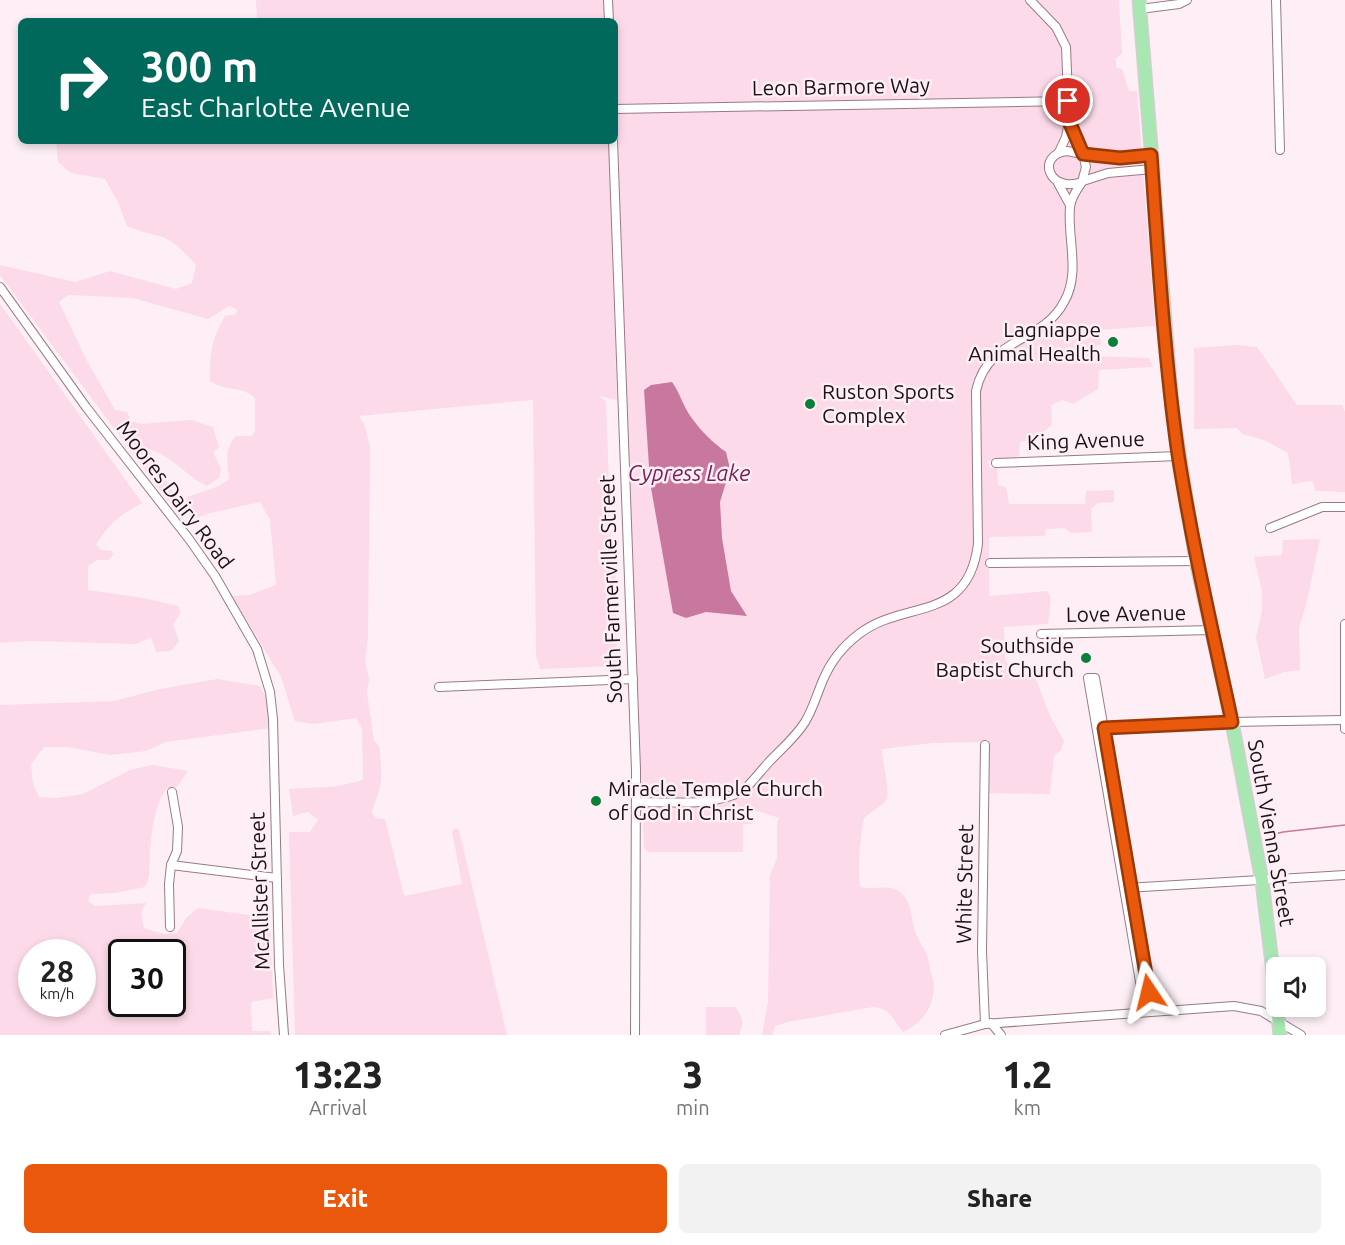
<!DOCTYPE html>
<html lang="en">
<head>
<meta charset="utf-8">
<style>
	:root { --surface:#fff; --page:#f2f2f2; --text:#222; --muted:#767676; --accent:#ea580c }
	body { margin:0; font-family:Ubuntu,sans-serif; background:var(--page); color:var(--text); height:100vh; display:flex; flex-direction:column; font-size:22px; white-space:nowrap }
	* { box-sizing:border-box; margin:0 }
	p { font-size:20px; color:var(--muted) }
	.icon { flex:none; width:33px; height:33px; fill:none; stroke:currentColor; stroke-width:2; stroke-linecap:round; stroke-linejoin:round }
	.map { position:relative; height:1035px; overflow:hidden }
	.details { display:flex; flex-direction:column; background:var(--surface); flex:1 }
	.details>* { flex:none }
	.top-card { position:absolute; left:18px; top:18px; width:600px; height:126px; border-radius:9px; box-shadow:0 3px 9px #0003; background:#00695c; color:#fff; overflow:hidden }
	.buttons { position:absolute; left:1266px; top:957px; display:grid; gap:12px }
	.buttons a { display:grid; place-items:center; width:60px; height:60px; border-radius:9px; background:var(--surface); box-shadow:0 3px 9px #0003; font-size:30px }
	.speed { position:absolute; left:18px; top:939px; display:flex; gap:12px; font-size:30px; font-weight:700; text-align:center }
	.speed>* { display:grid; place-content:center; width:78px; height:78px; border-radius:50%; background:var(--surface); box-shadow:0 3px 9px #0003; line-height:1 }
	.speed small { font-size:15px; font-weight:400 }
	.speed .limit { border:3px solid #111; border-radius:9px; background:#fff; color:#111 }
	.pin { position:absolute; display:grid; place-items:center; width:51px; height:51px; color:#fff; margin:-26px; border:3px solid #fff; border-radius:50%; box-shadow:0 2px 6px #0007 }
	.me { position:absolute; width:66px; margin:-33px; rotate:350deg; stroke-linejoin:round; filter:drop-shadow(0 0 4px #0008) }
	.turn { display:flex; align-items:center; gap:21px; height:126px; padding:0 24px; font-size:27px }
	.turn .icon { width:78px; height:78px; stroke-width:2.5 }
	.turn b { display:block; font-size:42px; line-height:51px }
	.eta { display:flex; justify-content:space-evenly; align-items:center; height:102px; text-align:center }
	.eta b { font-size:36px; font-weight:800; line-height:42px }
	.primary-button { display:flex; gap:12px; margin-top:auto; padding:12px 24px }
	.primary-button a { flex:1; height:69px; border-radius:9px; background:var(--accent); color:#fff; font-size:24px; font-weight:800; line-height:69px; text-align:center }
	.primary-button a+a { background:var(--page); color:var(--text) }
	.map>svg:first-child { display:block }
	.green { fill:#fddae9; fill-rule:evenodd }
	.water { fill:#c8789e }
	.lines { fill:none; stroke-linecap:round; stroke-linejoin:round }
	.stream { stroke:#c8789e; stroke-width:1.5 }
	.minor-casing { stroke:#987a87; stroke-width:10 }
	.highway-casing { stroke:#d2cfd0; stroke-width:15 }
	.minor { stroke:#fff; stroke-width:8 }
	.highway { stroke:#a8e6b2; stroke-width:12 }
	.route-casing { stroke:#983908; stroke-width:15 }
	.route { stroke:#ea580c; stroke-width:10 }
	.poi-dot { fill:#088038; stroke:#fdeff5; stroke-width:2 }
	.labels { text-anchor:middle; stroke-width:5; stroke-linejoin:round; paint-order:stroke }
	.street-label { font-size:21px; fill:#1c1116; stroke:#fdeff5 }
	.poi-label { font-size:21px; fill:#1c1116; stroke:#fdeff5; text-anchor:end }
	.water-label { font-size:22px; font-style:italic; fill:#7b1c52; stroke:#fdeff5 }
</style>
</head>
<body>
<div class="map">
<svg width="1345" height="1035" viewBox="0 0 1345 1035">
	<rect width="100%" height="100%" fill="#fdeff5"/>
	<!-- green -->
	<g class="green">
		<polygon points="256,0 605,0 605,21 257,21"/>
		<path d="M612,0H1119L1122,54L1116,58V67L1122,69L1129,91H1137L1155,326L1100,330L1101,345L1095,346L1094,350L1092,351L1091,356L1149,358L1153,367L1099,370L1098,389L1073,404L1062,400L1051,405L1052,425L1034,439L1020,442L1019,455L1012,460L988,461L989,468H997L998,485L1006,487L1009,504H1085L1086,491L1114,490V502L1098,503L1091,509L1092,532L1071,533L1065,528L1046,529L1045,536L989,537V596L1047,591L1051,598L1048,624L1004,627L1005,659L1013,675L1035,677L1050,716L1064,741L1061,750L1054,756L1050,794L988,793L987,742L932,743L882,749C882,760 890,793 887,799C882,806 870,812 864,818C860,841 857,864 860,887C873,891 893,882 903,895C913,906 911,922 916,934C919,941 924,948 927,955C929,960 929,967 931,973C940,997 926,1022 903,1032C892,1020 893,1009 873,1007L788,1022L775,1026L772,1035H762L768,1002L770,875L777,858V824L779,818L758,811L730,813L746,816L755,821L752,824H743V852H648L644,848L643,824L645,814H639L615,127V21H613Z"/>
		<path d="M56,141H211L231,143L236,141H609L617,400L600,396L606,402L611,538H615L617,666L540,669L536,655L533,400L359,416L364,424L370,446L368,639L365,661L369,679L367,693L374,741L379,746C381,761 383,780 378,795C375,802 373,806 372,813L376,818L385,819L404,896L462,884L452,831L455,828L459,830L507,1035H295L289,832H310L318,820L308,812L293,816L289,789L339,786L363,780L362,729L356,718L314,724L295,721L281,677L232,596L249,595L276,585L270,520L260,502L210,513L194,519L176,507L187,497L219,486L229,479C227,462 224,449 236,436H252L255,431V398C243,386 227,392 210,381C210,353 211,340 225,316L236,314L237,309L229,306L208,319L133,298L68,295L59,302L86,359L115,410L127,412L131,421L141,424L192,420L213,427L219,448L213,452L221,469L219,478L207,486C186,476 171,455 149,449L176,498L168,501L0,275V265L75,282L110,271L176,289L192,283L196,265C186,254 174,240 159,236C147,233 138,231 127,226L118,202L105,179L71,173L58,162Z"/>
		<path d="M0,304L142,503C120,515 109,523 96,545L101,550L112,551L113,555L109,560H97L88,566V590L143,598L179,606L180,613L173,625L179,641L171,651L156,652L151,637L136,644L30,641L0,643Z"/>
		<polygon points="1237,345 1257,347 1297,405 1342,405 1345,412 1345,492 1316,491 1312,481 1292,484 1288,453 1264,440 1243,434 1237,428 1194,429 1194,348"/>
		<polygon points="1320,539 1307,601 1299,628 1300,670 1284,672 1265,679 1256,637 1262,611 1262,591 1254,557 1282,555 1283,540"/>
		<path d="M217,679L260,686L269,703L270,728L166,742L146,751L110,755L68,747H44L31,764L33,784L39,797L57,798L83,794L130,770L153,765L188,771L177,787L167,788C154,805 151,834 150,856C148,871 152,872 145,887L115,893L90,894L88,901L95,906L146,903L141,912L144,928L164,934L177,933L187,917L198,908L270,918L273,998L251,1002L252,1031H270L271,1035H0V705L114,701L160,689ZM32,952H82V1004H32ZM122,952H172V1004H122Z"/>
		<path d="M706,1007H735C743,1018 744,1022 739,1035H706Z"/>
	</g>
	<!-- water -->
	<path class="water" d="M672,382C680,393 683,406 691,417C700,430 713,443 726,452L730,469L720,502L722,538L731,591L747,616L706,612L686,618L673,613L650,482L644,390L651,385Z"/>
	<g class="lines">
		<!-- stream -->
		<polyline class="stream" points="1271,835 1283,832 1345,825"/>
		<!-- minor casing -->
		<g class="minor-casing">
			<g id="minor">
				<polyline points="608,0 609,21"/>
				<polyline points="1030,0 1056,27 1066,47 1069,121 1066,137 1059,152"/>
				<polyline points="1276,0 1280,150"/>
				<polyline points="1140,9 1179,4 1187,0"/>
				<polyline points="615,109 1068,101"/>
				<polyline points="1069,123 1082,153"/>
				<polyline points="613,141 636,770 635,1035"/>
				<path d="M1067,151L1083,154L1086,167L1082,182C1049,194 1035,155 1067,151Z"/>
				<polyline points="1083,154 1120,158 1151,155"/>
				<polyline points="1083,181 1108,173 1152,169"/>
				<polyline points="1058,183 1070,205"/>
				<polyline points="0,287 86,407 189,539 215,576 257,649 270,692 273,719 279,965 284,1035"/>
				<polyline points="996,463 1179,456"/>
				<polyline points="1270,528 1322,507 1345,507"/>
				<polyline points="990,563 1196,561"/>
				<polyline points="1345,624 1345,729"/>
				<polyline points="1041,634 1212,630"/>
				<polyline points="439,687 633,679"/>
				<polyline points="1099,728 1232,722 1345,720"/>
				<polyline points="985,745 982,951 985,1024"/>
				<path d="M636,802C669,802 715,807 744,790C753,781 760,772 768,763C781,749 795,738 805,722C813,709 817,694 823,680C831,661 843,646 859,634C904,599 968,624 978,544L976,391C988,336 1042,344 1064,302C1081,273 1067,238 1070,207C1071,198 1077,189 1082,182"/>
				<polyline points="171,865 277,878"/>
				<polyline points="1126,888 1345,875"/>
				<polyline points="170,927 169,884 171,865 177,851 178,827 172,792"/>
				<polyline points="1145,1011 1088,678 1095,678 1153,1011"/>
				<polyline points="991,1023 1001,1035"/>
				<polyline points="945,1035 985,1024 1234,1006 1261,1011 1301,1035"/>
			</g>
		</g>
		<!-- highway casing -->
		<g class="highway-casing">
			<g id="highway">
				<polyline points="1139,0 1172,407 1196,561 1232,722 1262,881 1276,996"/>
				<polyline points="1277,1006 1280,1035"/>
			</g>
		</g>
		<!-- minor -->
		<use href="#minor" class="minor"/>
		<!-- highway -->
		<use href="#highway" class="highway"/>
	</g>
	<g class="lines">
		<!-- route casing -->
		<g class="route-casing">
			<path id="route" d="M1068,101L1069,121L1083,154L1120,158L1151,155C1158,255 1164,355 1178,454C1192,544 1213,633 1232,722L1104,728L1149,992"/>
		</g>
		<!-- route -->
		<use href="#route" class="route"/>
	</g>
	<!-- markers -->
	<g class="poi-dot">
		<circle cx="1113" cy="342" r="6"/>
		<circle cx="810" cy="404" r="6"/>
		<circle cx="1086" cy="658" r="6"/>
		<circle cx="596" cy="801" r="6"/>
	</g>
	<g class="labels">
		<!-- street labels -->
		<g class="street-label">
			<text transform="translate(841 87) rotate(-1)" y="7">Leon Barmore Way</text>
			<text transform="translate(1086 441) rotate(-2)" y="7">King Avenue</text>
			<text transform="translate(175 495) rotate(53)" y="7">Moores Dairy Road</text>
			<text transform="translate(611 589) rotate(-92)" y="7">South Farmerville Street</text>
			<text transform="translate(1126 614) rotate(-1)" y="7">Love Avenue</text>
			<text transform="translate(1271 833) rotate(80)" y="7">South Vienna Street</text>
			<text transform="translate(965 884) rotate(-89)" y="7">White Street</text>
			<text transform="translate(260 891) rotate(-92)" y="7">McAllister Street</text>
		</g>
		<!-- poi labels -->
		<g class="poi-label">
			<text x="1101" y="337">Lagniappe<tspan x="1101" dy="24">Animal Health</tspan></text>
			<text x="822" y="399" text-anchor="start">Ruston Sports<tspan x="822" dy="24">Complex</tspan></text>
			<text x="1074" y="653">Southside<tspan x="1074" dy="24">Baptist Church</tspan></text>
			<text x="608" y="796" text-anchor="start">Miracle Temple Church<tspan x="608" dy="24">of God in Christ</tspan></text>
		</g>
		<!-- water labels -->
		<g class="water-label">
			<text x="689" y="481">Cypress Lake</text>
		</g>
	</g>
</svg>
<div class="buttons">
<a><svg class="icon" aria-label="sound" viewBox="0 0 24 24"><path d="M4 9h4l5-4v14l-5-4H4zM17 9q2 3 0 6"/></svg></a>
</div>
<div class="speed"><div>28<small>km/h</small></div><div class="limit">30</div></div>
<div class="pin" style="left:1068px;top:101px;background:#d93025"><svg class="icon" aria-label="arrive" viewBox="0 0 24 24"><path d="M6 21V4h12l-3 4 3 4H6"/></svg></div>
<svg class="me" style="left:1149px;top:992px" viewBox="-20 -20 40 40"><path d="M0-17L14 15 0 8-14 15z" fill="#ea580c" stroke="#fff" stroke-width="4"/></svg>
<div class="top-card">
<div class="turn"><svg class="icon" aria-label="right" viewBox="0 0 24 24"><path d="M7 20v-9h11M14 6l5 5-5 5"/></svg><div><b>300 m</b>East Charlotte Avenue</div></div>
</div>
</div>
<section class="details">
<div class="eta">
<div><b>13:23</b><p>Arrival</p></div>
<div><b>3</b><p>min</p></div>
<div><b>1.2</b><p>km</p></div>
</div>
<div class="primary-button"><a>Exit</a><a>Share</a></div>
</section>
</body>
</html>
